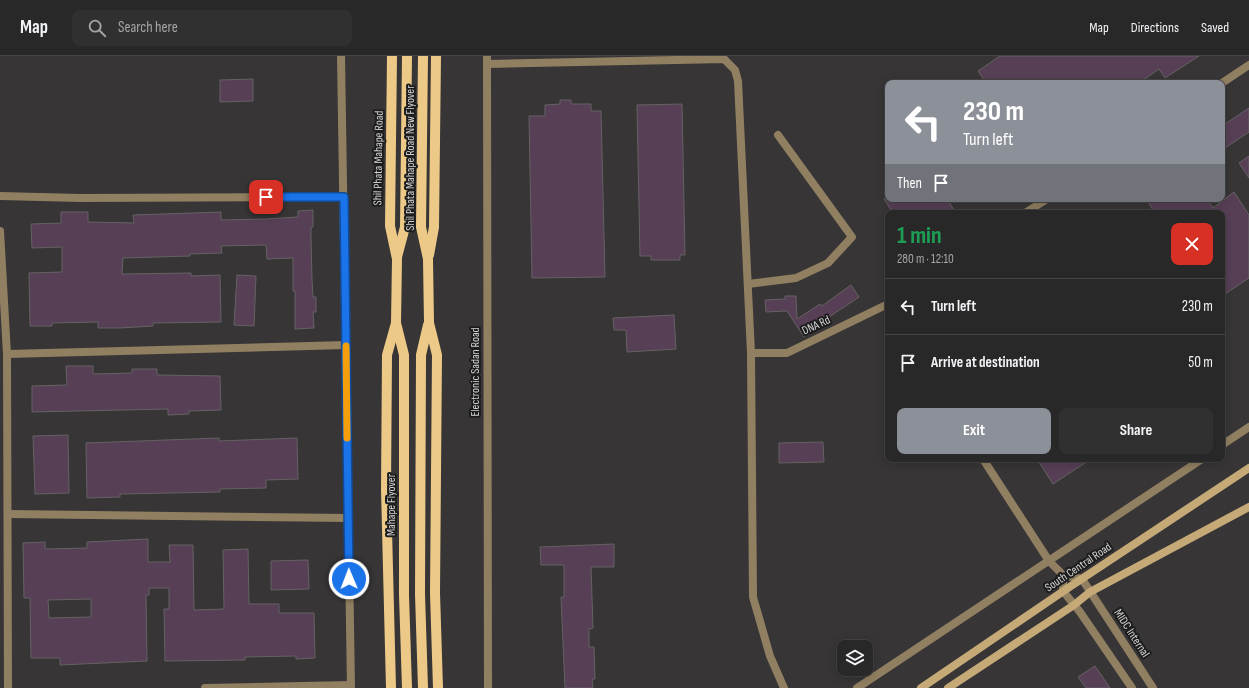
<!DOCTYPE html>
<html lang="en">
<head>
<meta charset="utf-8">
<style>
	:root { --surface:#292828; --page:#313030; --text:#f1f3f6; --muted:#a5a6a8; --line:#454445; --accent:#8c9099 }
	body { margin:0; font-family:"Sofia Sans Condensed",sans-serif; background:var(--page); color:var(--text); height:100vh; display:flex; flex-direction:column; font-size:15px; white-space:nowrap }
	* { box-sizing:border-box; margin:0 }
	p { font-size:13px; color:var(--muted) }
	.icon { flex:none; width:22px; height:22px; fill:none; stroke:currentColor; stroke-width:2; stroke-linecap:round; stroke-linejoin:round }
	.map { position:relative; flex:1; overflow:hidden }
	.drawer { position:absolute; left:885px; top:154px; width:340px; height:252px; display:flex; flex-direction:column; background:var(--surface); border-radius:8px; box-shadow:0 2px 10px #0003,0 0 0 1px var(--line) }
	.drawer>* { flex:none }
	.guide { position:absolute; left:885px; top:24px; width:340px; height:122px; border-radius:8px; box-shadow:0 2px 10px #0003,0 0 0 1px var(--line); background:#8c9099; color:#fff; overflow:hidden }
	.tools { position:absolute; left:837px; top:584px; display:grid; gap:8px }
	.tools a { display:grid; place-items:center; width:36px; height:36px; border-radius:8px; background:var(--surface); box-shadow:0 2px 10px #0003,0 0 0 1px var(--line); font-size:20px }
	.pin { position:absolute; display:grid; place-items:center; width:34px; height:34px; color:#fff; margin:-17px; border-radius:8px; box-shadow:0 2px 6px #0006 }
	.me { position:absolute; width:44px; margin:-22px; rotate:359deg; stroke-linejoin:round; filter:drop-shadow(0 0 3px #0008) }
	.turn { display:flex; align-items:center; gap:14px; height:84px; padding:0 12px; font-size:18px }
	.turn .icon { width:52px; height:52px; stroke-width:2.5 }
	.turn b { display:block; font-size:28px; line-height:34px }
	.then { display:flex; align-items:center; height:38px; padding:0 12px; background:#0003; gap:8px; font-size:15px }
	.round { display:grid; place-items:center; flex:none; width:42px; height:42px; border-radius:8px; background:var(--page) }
	.head { display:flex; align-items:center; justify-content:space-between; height:68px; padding:0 12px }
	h1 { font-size:24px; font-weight:700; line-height:30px; color:#1e9e55 }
	.primary-button { display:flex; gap:8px; margin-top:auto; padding:8px 12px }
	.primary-button a { flex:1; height:46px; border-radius:8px; background:var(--accent); color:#fff; font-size:16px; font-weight:700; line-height:46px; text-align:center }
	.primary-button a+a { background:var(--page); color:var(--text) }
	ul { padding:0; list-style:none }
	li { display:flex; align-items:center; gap:12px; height:56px; padding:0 12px; border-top:1px solid var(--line) }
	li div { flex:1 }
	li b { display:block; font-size:15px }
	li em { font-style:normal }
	header { display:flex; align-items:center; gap:24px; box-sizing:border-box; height:56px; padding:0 20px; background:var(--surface); border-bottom:1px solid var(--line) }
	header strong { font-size:19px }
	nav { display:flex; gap:22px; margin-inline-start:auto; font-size:14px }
	.search { width:280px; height:36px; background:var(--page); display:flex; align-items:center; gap:10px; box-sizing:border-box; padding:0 14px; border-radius:8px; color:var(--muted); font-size:15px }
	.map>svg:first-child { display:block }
	.building { fill:#573f55; stroke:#656264; fill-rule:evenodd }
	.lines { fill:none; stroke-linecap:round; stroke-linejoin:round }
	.minor { stroke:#917f61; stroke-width:8 }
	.secondary { stroke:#c5a977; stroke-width:8 }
	.primary { stroke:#edc987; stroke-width:10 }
	.route-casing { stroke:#114b97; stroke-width:10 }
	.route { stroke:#1a73e8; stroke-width:7 }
	.slow { stroke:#f59e0b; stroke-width:7 }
	.labels { text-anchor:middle; stroke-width:4; stroke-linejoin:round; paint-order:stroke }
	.street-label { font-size:12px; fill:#d5d4d5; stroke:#1e1d1d }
</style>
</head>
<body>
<header>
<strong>Map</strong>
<div class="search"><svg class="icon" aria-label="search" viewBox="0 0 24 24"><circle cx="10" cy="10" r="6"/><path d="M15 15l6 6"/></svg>Search here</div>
<nav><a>Map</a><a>Directions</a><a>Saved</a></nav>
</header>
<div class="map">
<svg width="1249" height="632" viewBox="0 0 1249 632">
	<rect width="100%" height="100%" fill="#373536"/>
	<!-- building -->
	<g class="building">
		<polygon points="1000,0 1199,0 1165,22 1159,13 1139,27 986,27 978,15"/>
		<polygon points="253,23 253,45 220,46 220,24"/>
		<polygon points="560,44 571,44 571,48 591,48 591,55 601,55 605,221 532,222 529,60 545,60 545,49 560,48"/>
		<polygon points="682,48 685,199 680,199 680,204 651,204 651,200 640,200 637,49"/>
		<polygon points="1249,52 1249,76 1222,94 1222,70"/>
		<polygon points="1249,100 1249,122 1239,107"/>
		<polygon points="1234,136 1249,159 1249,222 1222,240 1222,157 1155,157 1146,143 1207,143 1213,152"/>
		<polygon points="884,143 947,143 954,154 949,157 893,157"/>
		<polygon points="313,154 313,171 311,171 311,180 312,223 313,241 316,241 316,256 313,256 314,272 295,273 295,235 293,235 293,202 267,203 266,189 221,190 222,197 190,198 190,200 123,202 122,218 191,217 191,220 220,219 221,266 153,267 153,270 120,272 98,272 98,266 52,267 52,270 30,270 29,217 62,216 62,191 32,192 31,168 61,167 61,156 88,156 88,166 134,167 133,159 221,156 221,164 266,163 298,161 298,155"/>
		<polygon points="237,219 256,220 254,270 234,269"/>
		<polygon points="851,229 859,241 829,261 831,264 804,281 787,255 766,256 765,244 785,243 785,240 796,240 797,263 820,248 822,250"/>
		<polygon points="674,259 676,293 627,296 626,274 614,274 613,262"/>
		<polygon points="66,310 93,310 93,318 132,317 132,313 157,313 157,319 220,320 221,354 189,355 189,358 168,359 168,353 32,356 32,330 67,329"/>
		<polygon points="68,379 69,437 35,438 33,380"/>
		<polygon points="219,382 219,385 297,382 298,423 266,424 266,432 220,433 220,436 120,438 120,441 87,442 86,387"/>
		<polygon points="823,386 824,406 779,407 779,387"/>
		<polygon points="1037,403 1091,403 1053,428"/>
		<path d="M148,483V506H170L169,489H193L194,554L224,553L223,494L248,493L249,548H279V557H314L315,602L296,603V600L245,601V604L165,605L164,553H169V532H149V539H146L147,605L60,609V602H31L30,542H24L23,487L45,486V493L87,492V486ZM91,543V561L49,562L48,544Z"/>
		<polygon points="614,488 614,511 591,511 593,572 589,573 589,591 594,591 595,623 592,623 593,632 565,632 561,541 564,541 564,509 541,509 540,491"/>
		<polygon points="308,504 309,533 271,534 271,505"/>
		<polygon points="1095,610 1110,632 1086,632 1078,621"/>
	</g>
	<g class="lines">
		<!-- minor -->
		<g class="minor">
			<polyline points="341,0 351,632"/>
			<polyline points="487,0 488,632"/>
			<polyline points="487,8 724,3 735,14 738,25 751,297 753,541 770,600 784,632"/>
			<polyline points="1222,27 1249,9"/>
			<polyline points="0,140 80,142 344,141"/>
			<polyline points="1025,157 1047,143"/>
			<polyline points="0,175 7,298 8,632"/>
			<polyline points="748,228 796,222 828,207 852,181 778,79"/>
			<polyline points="751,297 787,297 888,248"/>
			<polyline points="7,298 346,289"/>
			<polyline points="1222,389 1249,371"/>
			<polyline points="983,403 1049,505 1063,519 1082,523 1153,632"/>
			<polyline points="8,458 348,462"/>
			<polyline points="1063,519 1063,535 1080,556 1132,632"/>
			<polyline points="205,632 351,629"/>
			<polyline points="857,632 1202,403"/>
		</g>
		<!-- secondary -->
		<g class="secondary">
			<polyline points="921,632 1068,532 1249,412"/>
			<polyline points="948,632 1074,549 1090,536 1249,451"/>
		</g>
		<!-- primary -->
		<g class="primary">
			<polyline points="423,0 421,171 428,203 429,267 437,299 435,537 438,632"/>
			<polyline points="429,199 434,171 436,0"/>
			<polyline points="397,201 405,171 407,0"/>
			<polyline points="396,267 404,299 404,539 407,632"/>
			<polyline points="391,632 386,433 387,299 396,267 397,203 390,170 392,0"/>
			<polyline points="423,632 420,538 421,299 428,269"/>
		</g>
	</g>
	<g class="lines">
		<!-- route casing -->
		<g class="route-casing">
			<polyline id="route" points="266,141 344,141 349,523"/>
		</g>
		<!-- route -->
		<use href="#route" class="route"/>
		<!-- slow -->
		<polyline class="slow" points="346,290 347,382"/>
	</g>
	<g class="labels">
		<!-- street labels -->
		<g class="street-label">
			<text transform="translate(378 102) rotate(-89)" y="4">Shil Phata Mahape Road</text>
			<text transform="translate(410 102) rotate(-90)" y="4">Shil Phata Mahape Road New Flyover</text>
			<text transform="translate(816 269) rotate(-25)" y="4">DNA Rd</text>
			<text transform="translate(475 316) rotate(-90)" y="4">Electronic Sadan Road</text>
			<text transform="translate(391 449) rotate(-90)" y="4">Mahape Flyover</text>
			<text transform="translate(1078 511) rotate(-34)" y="4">South Central Road</text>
			<text transform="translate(1132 577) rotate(57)" y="4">MIDC Internal</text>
		</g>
	</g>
</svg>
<div class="tools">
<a><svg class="icon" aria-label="layers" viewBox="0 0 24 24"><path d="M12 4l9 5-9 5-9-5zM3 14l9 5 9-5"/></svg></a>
</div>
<div class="pin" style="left:266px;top:141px;background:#d93025"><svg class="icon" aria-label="arrive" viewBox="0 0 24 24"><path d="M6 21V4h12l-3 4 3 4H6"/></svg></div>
<svg class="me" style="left:349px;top:523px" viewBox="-20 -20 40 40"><circle r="17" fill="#1a73e8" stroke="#fff" stroke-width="3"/><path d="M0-11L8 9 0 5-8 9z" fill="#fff"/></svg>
<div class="guide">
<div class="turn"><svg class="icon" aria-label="left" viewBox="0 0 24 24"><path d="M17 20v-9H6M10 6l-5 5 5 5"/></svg><div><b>230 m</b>Turn left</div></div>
<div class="then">Then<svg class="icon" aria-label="arrive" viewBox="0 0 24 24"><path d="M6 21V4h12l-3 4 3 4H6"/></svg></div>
</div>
<section class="drawer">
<div class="head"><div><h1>1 min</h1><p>280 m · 12:10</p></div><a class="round" style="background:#d93025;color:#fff"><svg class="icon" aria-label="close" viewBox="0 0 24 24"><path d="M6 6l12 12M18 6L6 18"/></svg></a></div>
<ul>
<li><svg class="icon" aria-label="left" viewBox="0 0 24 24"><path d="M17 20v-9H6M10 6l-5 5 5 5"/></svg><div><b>Turn left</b></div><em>230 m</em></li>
<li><svg class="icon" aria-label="arrive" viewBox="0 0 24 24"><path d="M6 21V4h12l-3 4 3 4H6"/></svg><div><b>Arrive at destination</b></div><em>50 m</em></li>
</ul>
<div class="primary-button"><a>Exit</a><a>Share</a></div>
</section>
</div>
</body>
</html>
